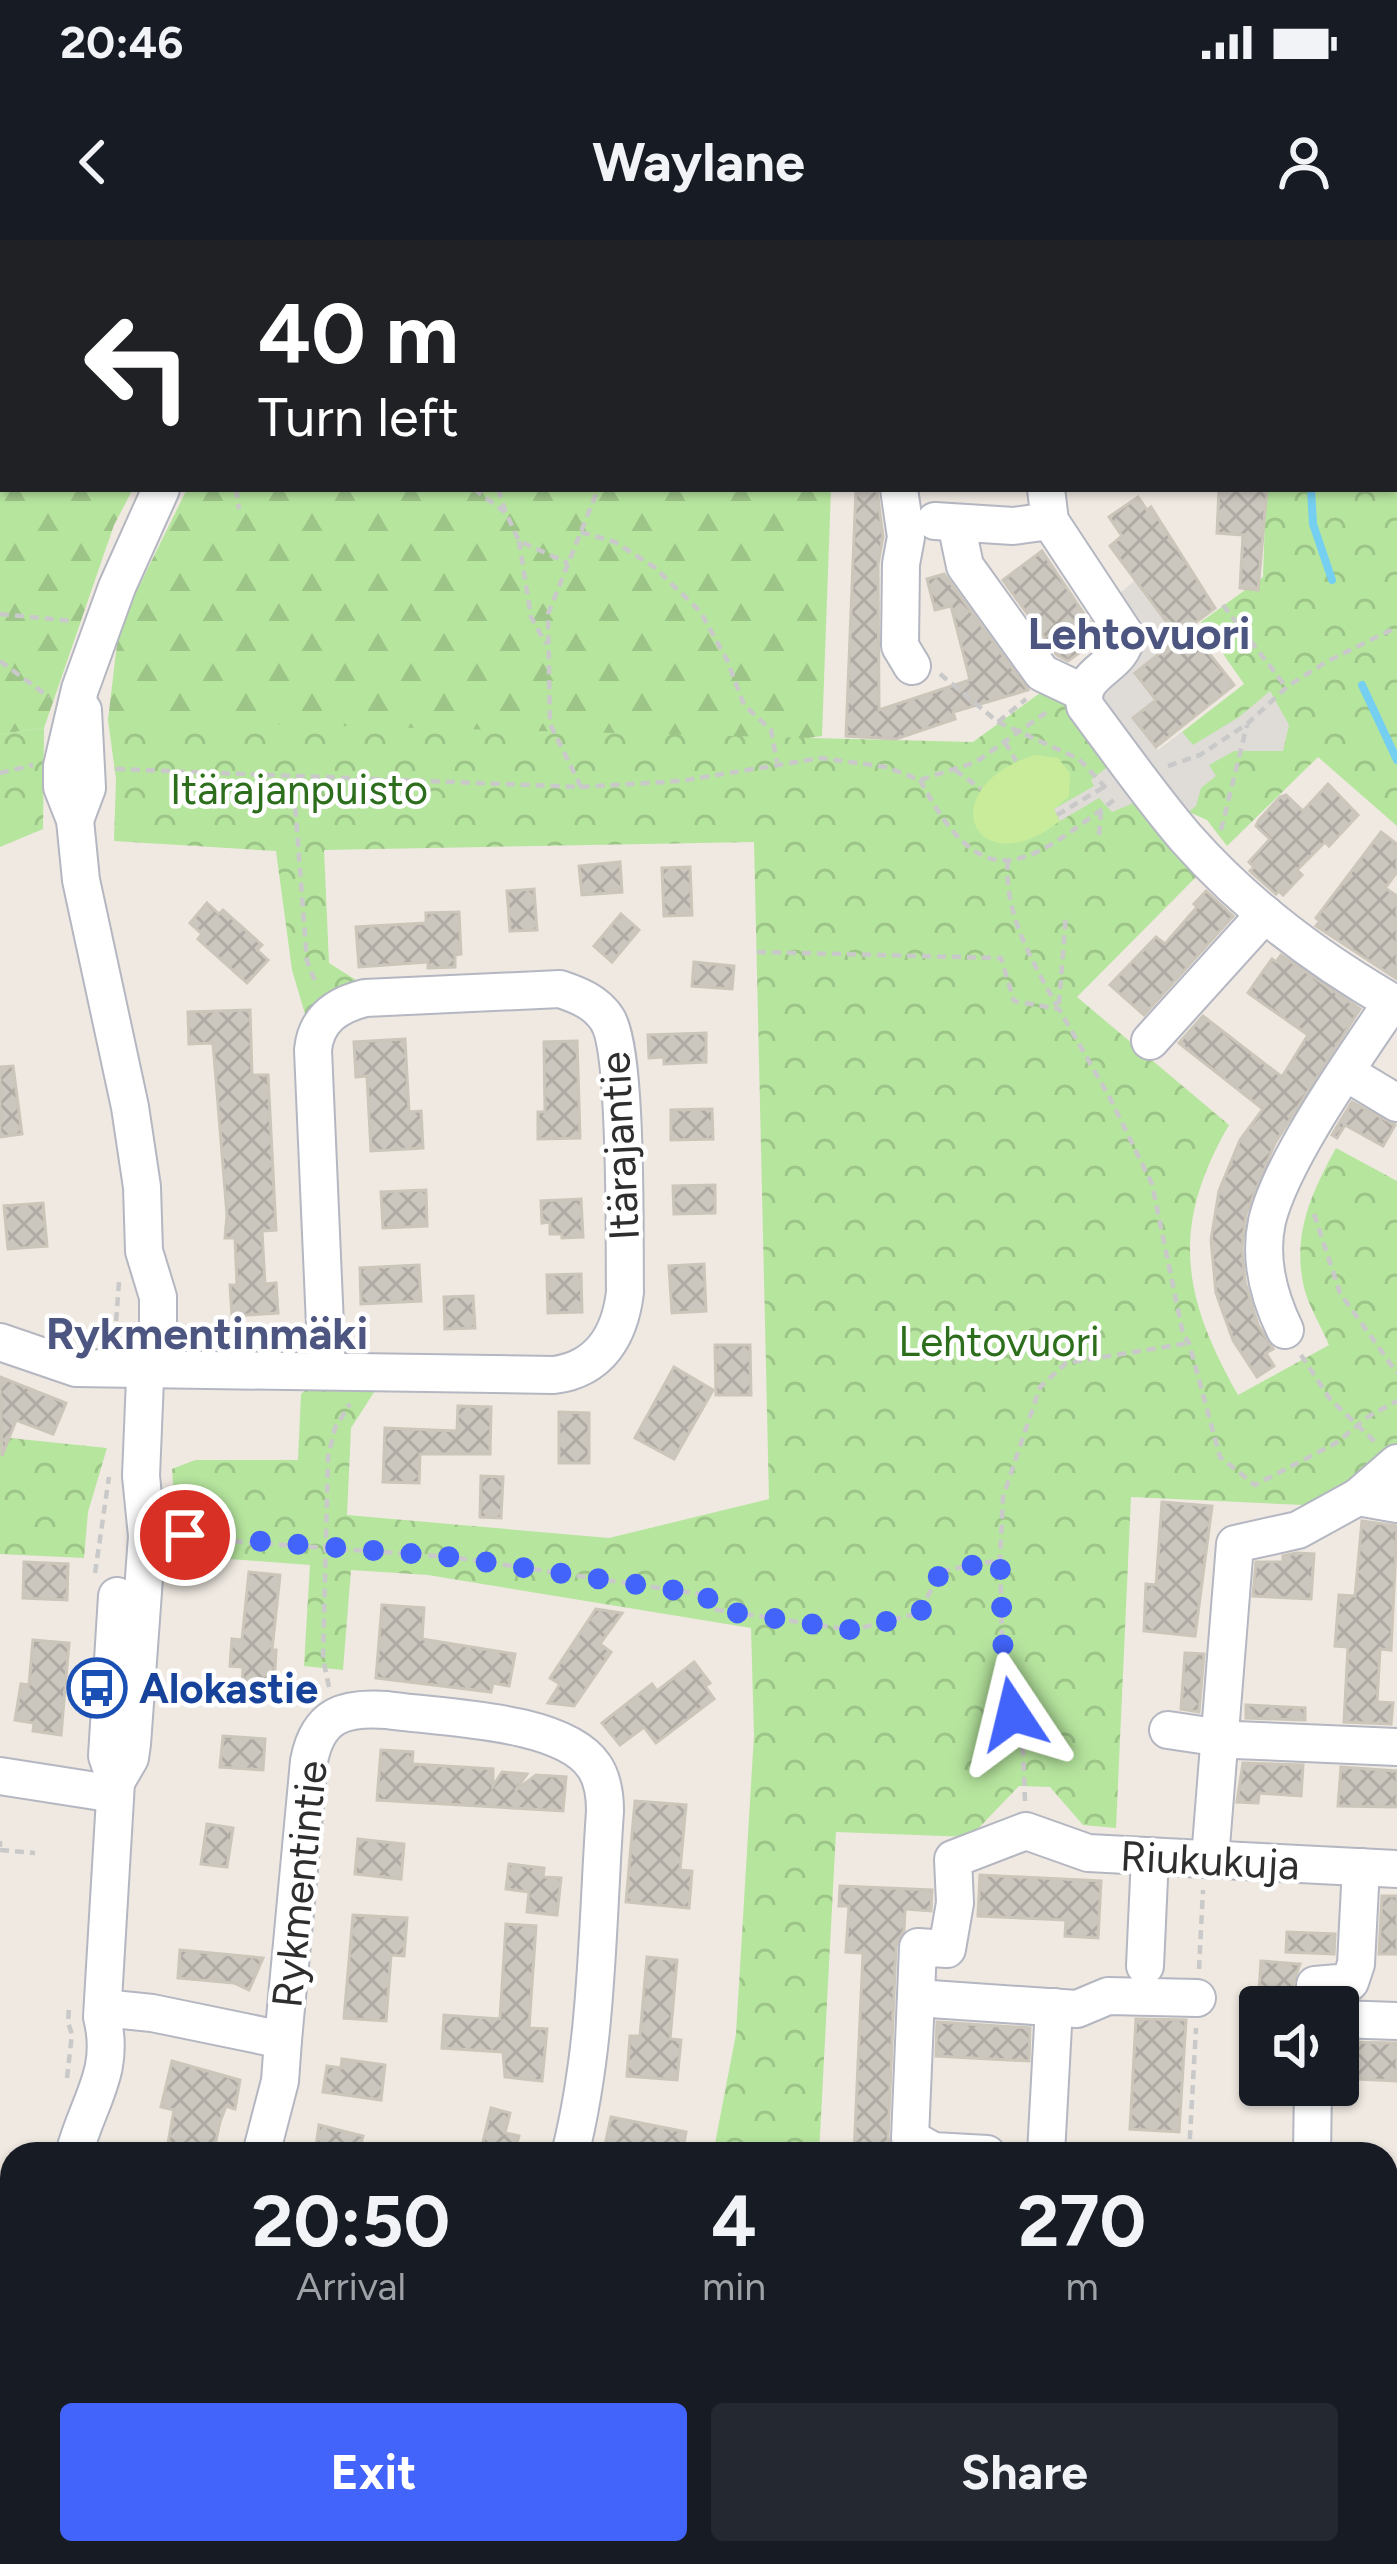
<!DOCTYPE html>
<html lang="en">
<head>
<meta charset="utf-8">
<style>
	:root { --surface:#171b24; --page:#242831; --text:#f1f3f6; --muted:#9ea1a6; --accent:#4264fb }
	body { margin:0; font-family:Figtree,sans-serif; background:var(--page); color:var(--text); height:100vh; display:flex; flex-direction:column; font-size:45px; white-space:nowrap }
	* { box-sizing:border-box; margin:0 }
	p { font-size:39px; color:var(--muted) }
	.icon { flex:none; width:66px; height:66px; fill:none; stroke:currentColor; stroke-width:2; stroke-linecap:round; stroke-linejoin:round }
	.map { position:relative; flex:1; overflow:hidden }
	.side { position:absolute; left:0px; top:1902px; width:1398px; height:423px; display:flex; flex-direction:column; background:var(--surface); border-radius:36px 36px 0 0; box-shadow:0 3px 9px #0004 }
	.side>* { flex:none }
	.guide { position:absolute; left:0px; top:0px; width:1398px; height:252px; box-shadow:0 3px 9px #0004; background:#202124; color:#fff; overflow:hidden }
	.tools { position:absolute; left:1239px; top:1746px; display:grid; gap:24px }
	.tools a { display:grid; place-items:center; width:120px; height:120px; border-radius:12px; background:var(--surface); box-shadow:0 3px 9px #0004; font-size:60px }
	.pin { position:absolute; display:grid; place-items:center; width:102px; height:102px; color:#fff; margin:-51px; border:6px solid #fff; border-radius:50%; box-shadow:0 3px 12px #0007 }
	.me { position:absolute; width:132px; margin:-66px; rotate:350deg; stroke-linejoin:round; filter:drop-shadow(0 0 9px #0008) }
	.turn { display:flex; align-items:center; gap:42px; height:252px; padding:0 60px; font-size:54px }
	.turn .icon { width:156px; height:156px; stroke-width:2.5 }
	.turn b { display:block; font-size:84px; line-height:102px }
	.eta { display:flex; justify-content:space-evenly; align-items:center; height:204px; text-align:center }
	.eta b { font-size:72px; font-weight:700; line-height:84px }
	.primary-button { display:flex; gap:24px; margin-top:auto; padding:24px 60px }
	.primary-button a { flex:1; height:138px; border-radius:12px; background:var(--accent); color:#fff; font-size:48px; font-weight:700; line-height:138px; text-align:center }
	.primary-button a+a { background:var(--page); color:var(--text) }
	.status { display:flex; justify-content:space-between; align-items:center; height:84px; padding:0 60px; background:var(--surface); direction:ltr }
	.status svg { height:33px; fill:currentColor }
	header { display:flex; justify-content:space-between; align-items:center; height:156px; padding:0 60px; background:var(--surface); font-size:54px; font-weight:700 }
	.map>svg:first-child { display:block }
	.forest { fill:url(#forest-firs) }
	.park { fill:url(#park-crowns) }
	.pitch { fill:#c9ec9a }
	.plaza { fill:#dfdcd8 }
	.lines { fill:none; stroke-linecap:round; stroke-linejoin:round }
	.stream { stroke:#75cff0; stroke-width:8 }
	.building { fill:url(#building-cross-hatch); stroke:#cbc5ba; stroke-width:3 }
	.minor-casing { stroke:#b4b7c1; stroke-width:40 }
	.path { stroke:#c9c9c9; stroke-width:4.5; stroke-dasharray:9 6; stroke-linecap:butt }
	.minor { stroke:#fff; stroke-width:36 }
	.route { stroke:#4264fb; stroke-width:21; stroke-dasharray:0 37.8 }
	.labels { text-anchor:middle; stroke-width:9; stroke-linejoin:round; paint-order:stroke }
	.park-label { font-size:42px; fill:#2c6e1b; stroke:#fff }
	.street-label { font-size:42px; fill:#2e2e2e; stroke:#fff }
	.transit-label { font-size:42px; font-weight:bold; fill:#164399; stroke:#fff; text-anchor:start }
	.neighbourhood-label { font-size:45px; font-weight:bold; fill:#4d5680; stroke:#fff }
</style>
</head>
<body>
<div class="status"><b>20:46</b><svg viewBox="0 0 49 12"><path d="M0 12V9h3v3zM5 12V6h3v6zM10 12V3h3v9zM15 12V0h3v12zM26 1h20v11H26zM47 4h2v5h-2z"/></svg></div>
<header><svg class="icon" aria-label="back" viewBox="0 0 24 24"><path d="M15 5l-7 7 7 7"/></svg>Waylane<svg class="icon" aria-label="person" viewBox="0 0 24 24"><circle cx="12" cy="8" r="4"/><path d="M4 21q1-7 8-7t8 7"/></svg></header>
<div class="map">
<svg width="1397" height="2324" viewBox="0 0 1397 2324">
	<defs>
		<pattern id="forest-firs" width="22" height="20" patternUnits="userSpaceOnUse" patternTransform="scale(3)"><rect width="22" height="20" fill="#b6e59e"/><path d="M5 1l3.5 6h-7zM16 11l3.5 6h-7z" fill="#9dc588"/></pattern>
		<pattern id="park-crowns" width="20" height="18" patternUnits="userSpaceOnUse" patternTransform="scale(3)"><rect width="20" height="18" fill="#b6e59e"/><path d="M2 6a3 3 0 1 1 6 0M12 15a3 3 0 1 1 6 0" fill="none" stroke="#9dc588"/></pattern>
		<pattern id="building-cross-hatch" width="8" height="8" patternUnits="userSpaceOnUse" patternTransform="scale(3)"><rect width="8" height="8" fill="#cbc7bf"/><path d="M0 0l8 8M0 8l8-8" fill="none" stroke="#afaba4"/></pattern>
	</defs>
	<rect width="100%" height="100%" fill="#efe9e1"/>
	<!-- forest -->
	<g class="forest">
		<polygon points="0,0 267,0 3,3 3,249 133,249 114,285 44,488 0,494"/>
		<polygon points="333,0 840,0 330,3"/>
		<polygon points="187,249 831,249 822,496 612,526 108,480 119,387"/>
		<polygon points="429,2313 671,2313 670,2324 432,2324"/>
	</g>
	<!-- park -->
	<g class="park">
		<polygon points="1277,0 1397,0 1397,586 1318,517 1227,606 1207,580 1189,572 1146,520 1244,444 1201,382 1263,337 1266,249 1395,249 1395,3 1277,3"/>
		<path d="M1062,437L1202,631L1077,757L1229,885C1170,987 1182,1056 1238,1155L1329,1105C1321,1086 1307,1064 1303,1043C1293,992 1312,952 1336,908L1397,941V1214L1303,1265L1131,1257L1116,1588L1083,1585L1050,1547L1019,1546L970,1597L836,1592L819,1914H713L736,1794L754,1495L751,1388L428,1335L351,1330L343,1430L304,1426L310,1325L178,1315L172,1229L195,1220H298L301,1154L314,1142L380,1143L351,1188L347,1275L609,1298L769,1259L754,602L324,610L329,723L367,747C340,748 322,752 305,774L292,730L276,611L114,601L116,539L108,480L973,502Z"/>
		<polygon points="44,488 43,589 0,607 0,494"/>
		<polygon points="0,1197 107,1208 88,1272 84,1318 0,1314"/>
		<rect x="756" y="2313" width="256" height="11"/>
	</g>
	<!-- pitch -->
	<path class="pitch" d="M1035,515L1058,518L1070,533L1069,556L1054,569L1060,581C974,648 929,548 1035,515Z"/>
	<!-- plaza -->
	<g class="plaza">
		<polygon points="1135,340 1177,396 1135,433 1156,460 1133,478 1158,510 1182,492 1193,505 1239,477 1270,451 1289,485 1283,511 1234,511 1209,525 1216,536 1201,548 1196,566 1186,574 1101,464 1104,442 1143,393 1120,353"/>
		<polygon points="1114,522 1143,559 1112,572 1099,558 1060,581 1054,569 1094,546 1091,540"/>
	</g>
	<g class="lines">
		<!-- stream -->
		<g class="stream">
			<polyline points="1299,3 1300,0"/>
			<polyline points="1311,249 1313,284 1332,340"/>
			<polyline points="1362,445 1397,520"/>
		</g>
	</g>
	<!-- building -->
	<g class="building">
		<polygon points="856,249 877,250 883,297 878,324 879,470 970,440 951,366 935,370 927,339 944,334 1028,450 953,472 955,479 896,499 846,496"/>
		<polygon points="1219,249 1267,249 1258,350 1240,348 1243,295 1217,293"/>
		<polygon points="1138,257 1147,270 1151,267 1215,368 1177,396 1110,306 1122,296 1109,277"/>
		<polygon points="1042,311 1100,398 1068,421 1057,415 1003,340"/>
		<polygon points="1190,389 1234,445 1156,507 1133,478 1156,460 1135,433"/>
		<polygon points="1328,544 1358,575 1329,606 1325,602 1297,630 1302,635 1283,655 1279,651 1276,654 1250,631 1254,627 1249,622 1270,599 1256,586 1259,580 1280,557 1286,555 1303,571"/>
		<polygon points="1381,592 1397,604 1397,632 1385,648 1397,656 1397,739 1316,686 1320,681 1316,678"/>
		<polygon points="620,622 622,652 582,655 579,626"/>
		<polygon points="690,627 692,675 664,676 662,628"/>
		<polygon points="534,649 537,690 510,691 507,651"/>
		<polygon points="1206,651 1233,676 1144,775 1110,745 1156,697 1165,704 1197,667 1194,664"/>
		<polygon points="207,663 219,674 223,670 262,705 257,710 268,720 247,743 198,699 202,694 190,683"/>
		<polygon points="459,672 461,714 455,715 455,727 428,728 428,722 359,727 356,687 426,683 426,673"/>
		<polygon points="621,674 639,690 612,722 594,706"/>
		<polygon points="1281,715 1360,769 1275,903 1246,974 1242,1008 1245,1042 1258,1085 1273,1109 1266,1113 1274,1126 1257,1137 1233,1100 1216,1053 1211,1000 1219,951 1240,900 1263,869 1179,803 1203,776 1282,837 1308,795 1248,753 1272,719 1276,722"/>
		<polygon points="694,722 734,726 732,749 692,746"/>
		<polygon points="250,770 252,835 268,835 276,990 262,991 265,1044 276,1043 278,1073 232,1076 230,1045 237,1045 235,998 225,998 227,975 213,803 189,804 188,772"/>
		<polygon points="706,793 706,822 664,824 664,817 649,818 648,795"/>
		<polygon points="405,799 409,872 421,871 423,908 371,911 367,836 356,837 354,802"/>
		<polygon points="577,801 580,898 538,899 538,872 545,872 544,802"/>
		<polygon points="13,826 22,894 0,897 0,827"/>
		<polygon points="1352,862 1395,885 1383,906 1345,885 1337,898 1332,895"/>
		<polygon points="712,869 713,899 671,900 671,870"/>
		<polygon points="715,945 715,973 674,974 673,946"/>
		<polygon points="426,950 427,986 383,988 381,952"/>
		<polygon points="581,959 583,997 562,998 562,994 550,994 550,982 542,983 541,961"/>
		<polygon points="43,963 47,1006 8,1009 4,966"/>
		<polygon points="704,1024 706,1071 672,1073 669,1026"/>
		<polygon points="419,1025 421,1061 361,1064 360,1028"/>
		<polygon points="581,1034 582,1072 548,1073 547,1035"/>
		<polygon points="473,1056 475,1088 445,1089 444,1057"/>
		<polygon points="715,1105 750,1105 751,1155 716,1155"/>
		<polygon points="674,1127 713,1150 674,1219 635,1198"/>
		<polygon points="0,1137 66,1163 53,1194 16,1180 2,1216"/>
		<polygon points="458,1166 491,1167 490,1214 420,1214 419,1243 383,1242 385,1188 457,1191"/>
		<polygon points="559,1172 589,1173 589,1223 559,1223"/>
		<polygon points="481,1236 503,1237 501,1278 480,1277"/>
		<polygon points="1162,1262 1212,1266 1195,1396 1144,1391 1146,1344 1156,1345"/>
		<polygon points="1362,1281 1397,1286 1391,1410 1380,1409 1377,1462 1393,1463 1391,1484 1344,1482 1348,1407 1335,1406 1339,1355 1355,1356"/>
		<polygon points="1296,1313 1314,1314 1311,1359 1253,1356 1256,1322 1283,1322 1283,1316"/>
		<polygon points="24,1322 68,1324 67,1360 23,1358"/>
		<polygon points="249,1332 280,1335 272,1410 276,1410 274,1452 242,1450 243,1427 230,1426 232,1399 242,1400"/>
		<polygon points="382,1365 424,1368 422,1399 515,1414 509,1446 493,1443 491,1452 376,1438"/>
		<polygon points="596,1369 622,1373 600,1404 611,1412 574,1466 548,1463 560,1444 550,1438"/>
		<polygon points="33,1400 69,1403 61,1495 33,1491 34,1483 15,1480 21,1444 29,1445"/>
		<polygon points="1185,1413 1204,1414 1199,1472 1181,1469"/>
		<polygon points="694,1422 710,1443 705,1446 714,1459 656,1503 644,1487 620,1505 602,1483 652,1444 657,1451"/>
		<polygon points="1246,1465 1305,1468 1305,1480 1246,1478"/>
		<polygon points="223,1496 265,1499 263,1530 220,1527"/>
		<polygon points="381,1510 413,1512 412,1524 493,1529 493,1546 502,1532 527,1534 515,1551 536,1535 566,1537 563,1571 377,1560"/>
		<polygon points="1243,1523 1303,1525 1301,1556 1259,1553 1258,1563 1237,1562"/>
		<polygon points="1341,1527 1397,1531 1397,1567 1338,1566"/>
		<polygon points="635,1561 686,1565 680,1630 692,1631 689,1668 626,1662"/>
		<polygon points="207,1584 233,1588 227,1627 201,1624"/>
		<polygon points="358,1599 404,1604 401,1639 355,1634"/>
		<polygon points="509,1624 544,1628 543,1637 561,1638 557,1675 527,1672 529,1652 506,1649"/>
		<polygon points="980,1635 1101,1641 1098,1698 1065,1696 1066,1680 978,1676"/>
		<polygon points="840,1646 932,1650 931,1671 905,1669 904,1690 896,1706 888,1897 892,1914 854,1914 863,1713 846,1712 849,1666 839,1666"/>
		<polygon points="1382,1656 1397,1656 1397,1714 1379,1714"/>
		<polygon points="353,1675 407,1678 404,1716 391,1715 386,1781 344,1778"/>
		<polygon points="506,1684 536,1686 529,1788 547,1789 542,1841 505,1837 503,1812 442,1808 444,1775 500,1779"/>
		<polygon points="1287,1692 1335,1694 1334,1714 1286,1712"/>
		<polygon points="180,1710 263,1718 249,1750 234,1743 178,1738"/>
		<polygon points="647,1717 677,1720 670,1799 681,1800 677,1840 627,1836 630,1796 640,1796"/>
		<polygon points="1261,1721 1300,1724 1293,1744 1292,1767 1258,1767"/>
		<polygon points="1136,1779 1186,1780 1179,1892 1130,1889"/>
		<polygon points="937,1782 1030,1788 1029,1821 936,1816"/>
		<polygon points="1338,1802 1397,1803 1397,1841 1338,1838"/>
		<polygon points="342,1819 385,1825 381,1860 323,1852 327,1826 341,1828"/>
		<polygon points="172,1821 240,1840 235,1869 226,1866 220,1882 213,1914 166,1914 174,1870 161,1867"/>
		<polygon points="491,1868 510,1873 505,1893 519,1896 514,1914 480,1914"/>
		<polygon points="611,1877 686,1892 682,1914 625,1914 604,1910"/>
		<polygon points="319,1885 363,1896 358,1914 315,1914"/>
	</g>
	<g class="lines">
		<!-- minor casing -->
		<g class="minor-casing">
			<g id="minor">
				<polyline points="299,3 300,0"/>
				<polyline points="909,3 909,0"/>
				<polyline points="1056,3 1056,0"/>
				<polyline points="899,249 906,297 901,324 900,406 912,426"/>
				<path d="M1046,249L1050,281L1126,396C1123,428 1077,431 1085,466C1118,510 1150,556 1186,598C1245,665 1320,721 1397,765"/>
				<polyline points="935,281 1013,286 1050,281"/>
				<polyline points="956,283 965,326 1042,433 1082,452"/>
				<polyline points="75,580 87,548 83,470"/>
				<polyline points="1150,801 1265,674"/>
				<polyline points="1347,833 1397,863"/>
				<path d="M1285,1090C1269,1057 1259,1018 1267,981C1282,919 1355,817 1392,762"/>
				<path d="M0,1102L76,1128L554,1135C600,1129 620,1095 625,1052C624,1003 628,810 607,779C596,762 578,755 560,749L365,758C337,765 316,779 313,810L327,1131"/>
				<polyline points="1358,1257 1397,1223"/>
				<polyline points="1168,1490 1235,1500 1397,1507"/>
				<polyline points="0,1536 115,1554"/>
				<polyline points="116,1542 130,1518 132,1504 147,1296 141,1236 146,1115 158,1091 158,1057 144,1011 142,947 130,867 81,640 75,580 62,547 62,526 80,449 117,347 161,249"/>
				<polyline points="1210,1619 1235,1304 1298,1290 1358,1257 1397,1264"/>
				<polyline points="1145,1726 1150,1616"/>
				<polyline points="916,1758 1077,1769 1108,1756 1197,1758"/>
				<polyline points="1315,1767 1315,1745 1350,1742 1356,1724 1361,1627"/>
				<path d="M103,1768L152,1773L283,1800L309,1521C318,1475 343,1467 387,1470C440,1478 562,1479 594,1526C603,1539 605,1556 605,1571C597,1684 598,1804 570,1914"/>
				<polyline points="1338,1779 1397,1781"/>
				<path d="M74,1914C88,1861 116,1832 102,1777L116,1542L107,1516L117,1356"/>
				<polyline points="261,1914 280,1841 283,1800"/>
				<polyline points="987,1914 933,1911 910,1898 918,1707 947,1709 955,1663 953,1619 1026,1591 1088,1613 1397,1629"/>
				<polyline points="1046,1914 1054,1767"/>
				<polyline points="1312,1914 1313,1845"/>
				<polyline points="1386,2052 1397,2052"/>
				<polyline points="0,2144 12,2119"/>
				<polyline points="0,2213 12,2168"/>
				<polyline points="0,2290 12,2294"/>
				<polyline points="57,2313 76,2324"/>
				<polyline points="1233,2313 1233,2324"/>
			</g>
		</g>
		<!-- path -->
		<g class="path">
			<polyline points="5,0 7,3"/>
			<polyline points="584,0 584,3"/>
			<polyline points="0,41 3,42"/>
			<polyline points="0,135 3,136"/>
			<polyline points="236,249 239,269"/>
			<polyline points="474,249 506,273 519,301 568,323"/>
			<polyline points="498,249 506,273"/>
			<polyline points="581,292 615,302 654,327 700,371 727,420 744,465 771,490 777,522"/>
			<polyline points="519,301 531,377 546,404"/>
			<polyline points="1223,365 1286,447"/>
			<polyline points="0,374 72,381"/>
			<polyline points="0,421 49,457"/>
			<polyline points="940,434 998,482 1079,519 1106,548"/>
			<polyline points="998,482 1026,459"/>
			<polyline points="1005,502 1016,521"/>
			<polyline points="1168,526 1200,515 1247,484 1288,446 1326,422 1397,387"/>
			<polyline points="116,529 581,547 680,541 821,518 886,527 920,540 976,522 1051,469"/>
			<polyline points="955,530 981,549"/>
			<polyline points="0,533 33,525"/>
			<polyline points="293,538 307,721 317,746"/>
			<path d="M920,540C985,663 1027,625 1118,557"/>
			<polyline points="581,547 550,484 548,374 598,249"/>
			<polyline points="1057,575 1104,547"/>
			<polyline points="1221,590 1247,485"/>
			<polyline points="1099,595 1101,571"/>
			<path d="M1008,621C1003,672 1033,723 1057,766"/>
			<polyline points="757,712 1001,718 1014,761 1059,769 1110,858 1152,944 1183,1094 1189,1103 1220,1217 1255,1245 1336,1203 1369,1176 1397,1161"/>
			<polyline points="1059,764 1066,674"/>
			<polyline points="1314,974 1340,1053 1397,1133"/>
			<polyline points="115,1096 119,1042"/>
			<polyline points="1301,1115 1330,1159 1375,1202"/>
			<polyline points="174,1297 452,1317 707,1355 711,1369 853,1390 919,1373 941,1331 1000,1320"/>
			<polyline points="95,1333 109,1237"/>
			<polyline points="329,1447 323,1419 328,1217 335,1188 350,1164"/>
			<polyline points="1025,1561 1023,1512 1003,1435 1000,1320 1003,1257 1040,1147 1066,1123 1189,1103"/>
			<polyline points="0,1601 0,1607"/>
			<polyline points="0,1610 35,1613"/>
			<polyline points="1199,1729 1203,1650"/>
			<polyline points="67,1838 72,1794 68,1783 69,1767"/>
			<polyline points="1189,1914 1196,1788"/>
			<polyline points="1386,1937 1397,1938"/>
			<polyline points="5,2087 12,2060"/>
			<polyline points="1386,2234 1397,2213"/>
			<polyline points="415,2313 419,2324"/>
			<polyline points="936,2313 938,2324"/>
			<polyline points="1340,2324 1345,2313"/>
		</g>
		<!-- minor -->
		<use href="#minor" class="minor"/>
	</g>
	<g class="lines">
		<!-- route -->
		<polyline class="route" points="185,1295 452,1317 707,1355 711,1369 853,1390 920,1373 941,1331 1000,1320 1004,1436 1013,1474"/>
	</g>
	<!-- icons -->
	<defs>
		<g id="bus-ring" transform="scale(3)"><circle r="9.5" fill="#fff" stroke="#1a4fb4" stroke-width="1.5"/><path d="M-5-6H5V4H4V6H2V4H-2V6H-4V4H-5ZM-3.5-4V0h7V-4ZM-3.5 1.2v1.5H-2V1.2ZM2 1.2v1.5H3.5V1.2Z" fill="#1a4fb4"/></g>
	</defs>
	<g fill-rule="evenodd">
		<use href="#bus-ring" x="97" y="1448"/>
	</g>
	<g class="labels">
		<!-- park labels -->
		<g class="park-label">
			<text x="299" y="564">Itärajanpuisto</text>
			<text x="999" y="1116">Lehtovuori</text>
		</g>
		<!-- street labels -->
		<g class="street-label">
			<text transform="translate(619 906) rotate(-93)" y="15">Itärajantie</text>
			<text transform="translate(1210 1620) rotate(3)" y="15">Riukukuja</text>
			<text transform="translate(299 1644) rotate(-84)" y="15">Rykmentintie</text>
		</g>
		<!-- transit labels -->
		<g class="transit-label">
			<text x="139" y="1463">Alokastie</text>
		</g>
		<!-- neighbourhood labels -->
		<g class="neighbourhood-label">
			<text x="1139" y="409">Lehtovuori</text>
			<text x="207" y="1109">Rykmentinmäki</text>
		</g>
	</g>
</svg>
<div class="tools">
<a><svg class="icon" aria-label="sound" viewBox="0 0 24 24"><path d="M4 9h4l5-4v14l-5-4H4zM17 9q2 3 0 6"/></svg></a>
</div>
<div class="pin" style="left:185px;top:1295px;background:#d93025"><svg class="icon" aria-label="arrive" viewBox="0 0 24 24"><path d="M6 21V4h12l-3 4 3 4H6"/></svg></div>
<svg class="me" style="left:1013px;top:1474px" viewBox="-20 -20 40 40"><path d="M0-17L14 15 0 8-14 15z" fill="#4264fb" stroke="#fff" stroke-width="4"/></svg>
<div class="guide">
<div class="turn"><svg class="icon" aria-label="left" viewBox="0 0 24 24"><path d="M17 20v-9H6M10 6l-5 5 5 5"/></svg><div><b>40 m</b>Turn left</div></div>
</div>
<section class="side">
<div class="eta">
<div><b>20:50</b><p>Arrival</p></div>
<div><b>4</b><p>min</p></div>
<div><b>270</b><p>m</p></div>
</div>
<div class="primary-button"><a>Exit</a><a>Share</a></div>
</section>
</div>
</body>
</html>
